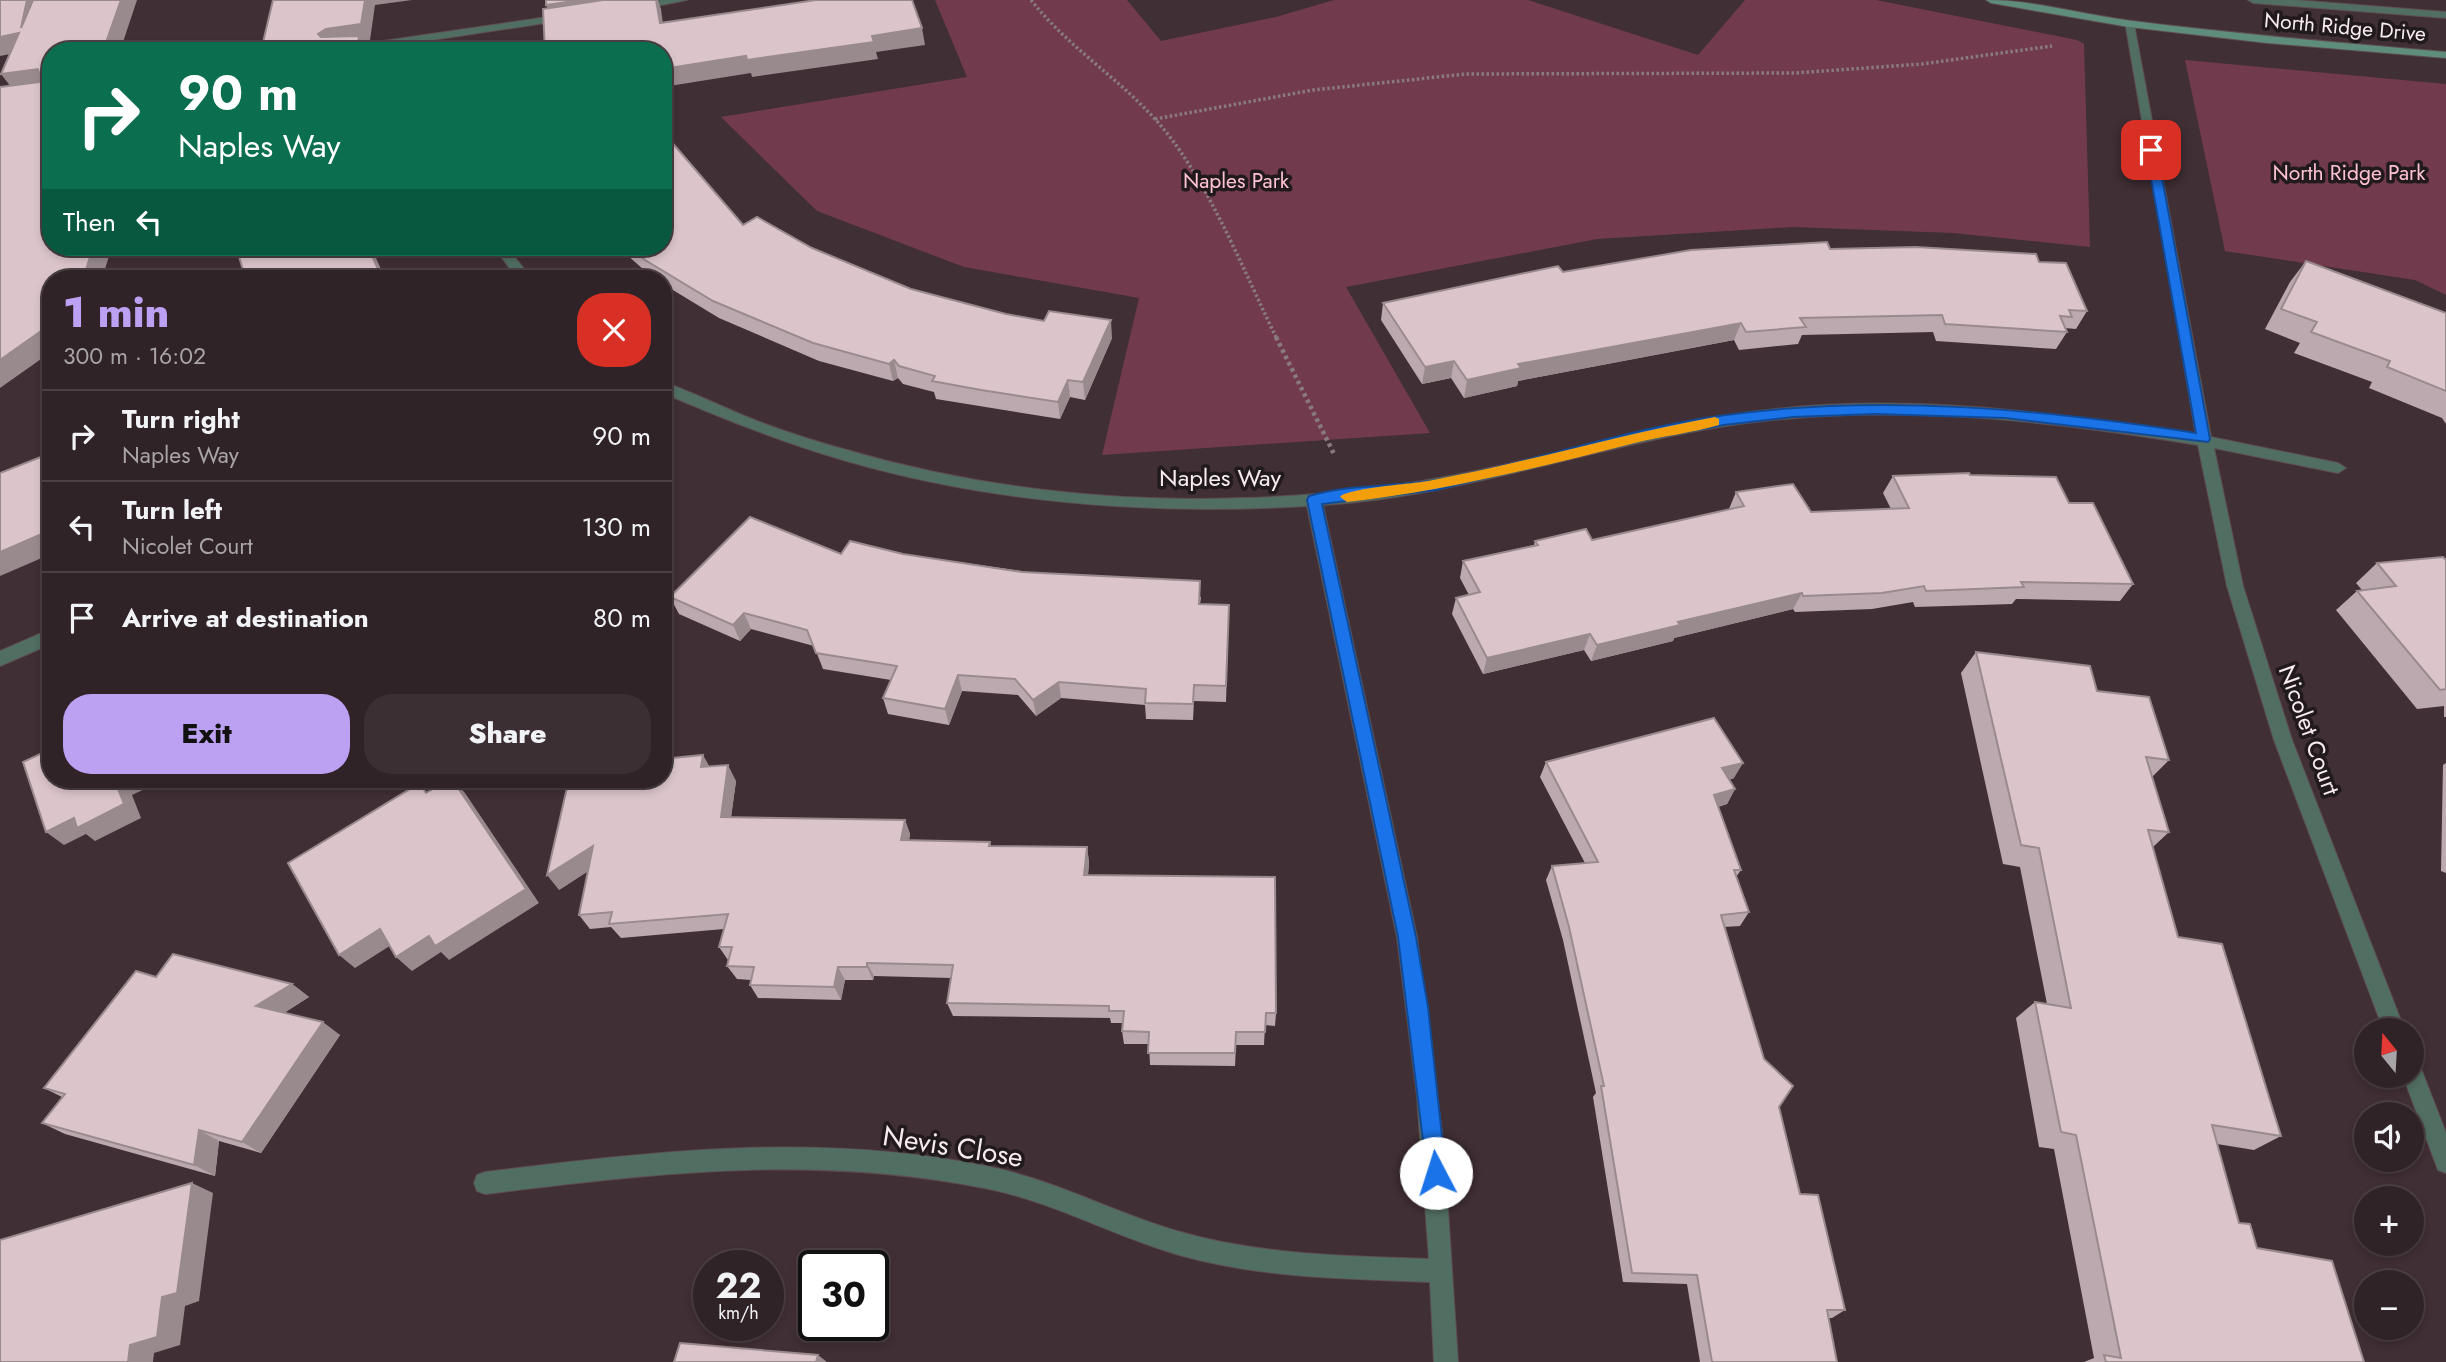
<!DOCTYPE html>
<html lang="en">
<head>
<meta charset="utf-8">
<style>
	:root { --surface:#302327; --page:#3c2f33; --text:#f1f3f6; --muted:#a8a4a7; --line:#4b4044; --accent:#bca0f2 }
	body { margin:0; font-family:Jost,sans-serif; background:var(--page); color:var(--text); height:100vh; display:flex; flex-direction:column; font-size:26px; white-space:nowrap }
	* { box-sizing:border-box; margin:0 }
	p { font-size:23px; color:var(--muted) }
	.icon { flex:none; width:38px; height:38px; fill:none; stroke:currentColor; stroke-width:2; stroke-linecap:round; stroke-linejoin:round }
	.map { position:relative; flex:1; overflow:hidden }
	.details { position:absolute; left:42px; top:270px; width:630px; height:518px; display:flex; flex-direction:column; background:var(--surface); border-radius:28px; box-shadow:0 4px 10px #0003,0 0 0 2px var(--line) }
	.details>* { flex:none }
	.guide { position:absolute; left:42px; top:42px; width:630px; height:214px; border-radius:28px; box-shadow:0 4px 10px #0003,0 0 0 2px var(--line); background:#0b6e4f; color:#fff; overflow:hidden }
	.needle { width:46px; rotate:342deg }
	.fabs { position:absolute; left:2354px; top:1018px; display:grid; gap:14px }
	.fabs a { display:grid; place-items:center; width:70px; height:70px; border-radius:50%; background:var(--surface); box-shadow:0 4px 10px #0003,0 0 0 2px var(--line); font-size:35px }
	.speed { position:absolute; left:693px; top:1250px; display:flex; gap:14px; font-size:35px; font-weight:700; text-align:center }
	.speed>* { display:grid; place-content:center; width:91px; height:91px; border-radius:50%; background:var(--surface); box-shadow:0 4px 10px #0003,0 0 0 2px var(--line); line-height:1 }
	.speed small { font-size:18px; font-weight:400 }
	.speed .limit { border:4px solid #111; border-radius:10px; background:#fff; color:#111 }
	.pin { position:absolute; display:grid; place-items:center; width:60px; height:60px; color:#fff; margin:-30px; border-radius:14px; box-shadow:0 4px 10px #0006 }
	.me { position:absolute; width:77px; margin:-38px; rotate:355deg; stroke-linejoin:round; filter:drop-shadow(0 0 5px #0008) }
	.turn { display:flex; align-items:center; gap:24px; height:147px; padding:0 21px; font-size:32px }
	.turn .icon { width:91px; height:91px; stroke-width:2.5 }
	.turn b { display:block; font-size:49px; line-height:60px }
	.then { display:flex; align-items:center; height:66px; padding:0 21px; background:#0003; gap:14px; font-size:26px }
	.round { display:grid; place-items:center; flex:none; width:74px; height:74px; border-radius:28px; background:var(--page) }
	.summary { display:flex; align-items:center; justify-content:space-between; height:119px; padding:0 21px }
	h1 { font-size:42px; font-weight:800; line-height:52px; color:var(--accent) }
	.action { display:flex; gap:14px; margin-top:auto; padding:14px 21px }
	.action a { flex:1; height:80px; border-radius:28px; background:var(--accent); color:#111; font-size:28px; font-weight:800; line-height:80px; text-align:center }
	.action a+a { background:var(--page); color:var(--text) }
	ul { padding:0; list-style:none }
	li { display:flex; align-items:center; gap:21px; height:91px; padding:0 21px; border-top:2px solid var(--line) }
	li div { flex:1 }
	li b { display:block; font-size:26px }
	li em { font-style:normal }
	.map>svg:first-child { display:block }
	.green { fill:#723b4d }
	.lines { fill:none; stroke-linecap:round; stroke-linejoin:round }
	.street-casing { stroke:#5d4d52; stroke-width:2 }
	.secondary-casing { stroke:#5d4d52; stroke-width:2 }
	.path-far1 { stroke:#897a7e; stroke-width:3.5; stroke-dasharray:2.5 2.5; stroke-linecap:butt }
	.path { stroke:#897a7e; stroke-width:4.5; stroke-dasharray:3.5 3.5; stroke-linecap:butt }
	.street { fill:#516e62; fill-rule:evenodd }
	.secondary { fill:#5e8e7b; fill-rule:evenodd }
	.wall { fill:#bca9af }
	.shaded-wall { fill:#998a8e }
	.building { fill:#dbc5cb; stroke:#998a8e; stroke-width:2 }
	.route { fill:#1a73e8; stroke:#114b97; stroke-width:2 }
	.slow { fill:#f59e0b }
	.labels { text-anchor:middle; stroke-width:7; stroke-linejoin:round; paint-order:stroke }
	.far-street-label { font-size:21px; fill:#f7ebee; stroke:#211a1c }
	.far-park-label { font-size:21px; fill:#fec2d3; stroke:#211a1c }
	.street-label { font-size:24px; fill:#f7ebee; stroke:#211a1c }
	.near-street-label { font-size:28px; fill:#f7ebee; stroke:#211a1c }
</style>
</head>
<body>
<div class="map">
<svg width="2446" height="1362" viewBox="0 0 2446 1362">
	<rect width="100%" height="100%" fill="#402f34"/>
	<!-- green -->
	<g class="green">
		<polygon points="935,0 1127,0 1161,41 1276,17 1334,0 1528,0 1698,55 1745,0 1876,0 2077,40 2084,44 2090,247 1953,233 1793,227 1597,239 1346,287 1430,433 1102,455 1139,298 964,267 817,211 721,117 967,77"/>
		<polygon points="2185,60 2446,84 2446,295 2415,280 2225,251"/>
	</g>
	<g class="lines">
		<!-- street casing -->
		<g class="street-casing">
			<g id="street">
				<polygon points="661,0 687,0 637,10 632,7"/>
				<polygon points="2248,0 2295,0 2446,12 2446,18 2253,3"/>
				<polygon points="568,14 573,17 572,19 360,51 330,51 335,48"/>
				<path d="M2125,22L2134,24L2211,437L2338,463L2346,468L2338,473L2214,448L2243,586L2292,740L2405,1031H2384L2274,740L2227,586L2198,445C2035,418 1866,400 1702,430C1575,453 1452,497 1323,505L1417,937L1444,1149L1458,1362H1434L1430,1282C1346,1279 1261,1278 1179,1255C1113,1236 1052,1201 984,1188C810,1154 658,1173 485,1194L477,1191L474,1183L477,1175L485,1172C655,1151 816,1132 986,1166C1053,1179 1112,1212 1177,1231C1259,1255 1344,1256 1429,1259L1417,1096L1397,937L1307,506C1151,515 994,504 843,460C781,442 722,418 663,393V382C695,393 726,409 757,421C786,432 817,442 847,450C973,487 1111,503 1242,498C1320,496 1399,487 1475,471C1565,453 1653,426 1743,413C1893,391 2048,411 2196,435Z"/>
				<polygon points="494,247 507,247 531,278 517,278"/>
				<polygon points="51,629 51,644 0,666 0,651"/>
				<polygon points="2412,1063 2420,1066 2446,1133 2446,1173 2438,1170 2403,1076 2412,1076"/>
			</g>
		</g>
		<!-- secondary casing -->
		<g class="secondary-casing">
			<path id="secondary" d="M1986,0C2035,0 2084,15 2133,21C2237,34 2341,43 2446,52V58L2267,43L2129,27L1991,3Z"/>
		</g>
		<!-- path-far1 -->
		<g class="path-far1">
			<path d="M1031,0C1067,46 1116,76 1155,119C1206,175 1243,270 1277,339"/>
			<polyline points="1155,119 1313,90 1466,74 1795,73 1922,64 2052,46"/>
		</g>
		<!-- path -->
		<polyline class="path" points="1276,337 1335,456"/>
		<!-- street -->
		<use href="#street" class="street"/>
		<!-- secondary -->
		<use href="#secondary" class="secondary"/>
	</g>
	<!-- wall -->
	<g class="wall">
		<polygon points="743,225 812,248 911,289 1006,314 1112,338 1085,400 1070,397 1060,419 936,399 934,392 903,384 898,378 893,381 819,361 719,318 663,284 663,278 654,278 652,277 618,247 663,247"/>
		<polygon points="1830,249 2039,262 2087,311 2076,329 2065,328 2067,332 2056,349 1936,341 1933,332 1802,335 1798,344 1739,350 1734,340 1518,381 1517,386 1464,398 1451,378 1422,384 1381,320 1383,303 1563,272"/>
		<polygon points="2306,261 2446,313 2446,424 2442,418 2369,388 2372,382 2294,353 2300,343 2265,329 2290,282"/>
		<polygon points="1970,475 2069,503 2133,584 2120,601 2016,599 2012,604 1915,607 1913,602 1872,609 1795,612 1793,609 1674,638 1673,641 1591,661 1584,650 1483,674 1452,614 1456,598 1469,595 1460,578 1463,561 1534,545 1535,541 1592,540 1729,509 1736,492 1811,512 1891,509 1883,493 1893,476"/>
		<polygon points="841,554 903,554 1201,597 1200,604 1229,605 1226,702 1194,701 1193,720 1146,719 1145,705 1061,698 1036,716 1018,695 962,691 949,725 888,714 883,698 891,680 823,669 814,646 751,629 740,641 679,614 670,597"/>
		<polygon points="2446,560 2446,717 2444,717 2444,706 2417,709 2336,610 2357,591 2362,590 2356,583 2377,563"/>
		<polygon points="1976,652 2097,691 2169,760 2152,777 2169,832 2153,847 2178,937 2281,1136 2254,1150 2217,1144 2239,1223 2257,1248 2364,1362 2084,1362 2094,1358 2054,1149 2039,1147 2016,1018 2035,1002 2047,1004 2020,867 2003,864 1961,673"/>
		<polygon points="1546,762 1734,778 1729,780 1735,789 1727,804 1718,807 1741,870 1736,877 1749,912 1740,926 1724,927 1779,1107 1800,1194 1845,1310 1832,1318 1829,1318 1837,1362 1700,1362 1687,1284 1623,1282 1593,1097 1596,1093 1563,940 1546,880 1552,866 1585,863 1540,777"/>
		<polygon points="2446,763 2446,873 2441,871 2443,765"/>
		<polygon points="710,766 736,781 731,817 905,820 910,834 909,840 990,842 991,846 1087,847 1089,862 1088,875 1276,1013 1275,1026 1265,1025 1264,1045 1236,1045 1235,1066 1150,1065 1149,1044 1124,1044 1122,1031 1122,1023 1111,1023 1110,1018 953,1016 947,1003 951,978 874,976 873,980 845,980 841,1000 758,998 750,985 751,980 737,979 727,966 728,960 719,947 724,929 621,938 611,927 590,929 579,915 588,871 559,890"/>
		<polygon points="156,977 292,984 309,997 284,1013 340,1035 261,1153 219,1141 215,1176 65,1134 42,1123 62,1097 44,1088"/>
	</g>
	<!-- shaded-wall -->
	<g class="shaded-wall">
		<polygon points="27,0 38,0 21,28"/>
		<polygon points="121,0 137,0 120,51 103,51"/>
		<polygon points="365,0 412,0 375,5 370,40 362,41 367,51 327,51 318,34"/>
		<polygon points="581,0 642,0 550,14 546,5"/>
		<polygon points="656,0 658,0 661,9 665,40 660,23"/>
		<polygon points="922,28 925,45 876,52 878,59 752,77 751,73 663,87 663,69"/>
		<polygon points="19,33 31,50 0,56 0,37"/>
		<polygon points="38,69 51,86 14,91 1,74"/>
		<polygon points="93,247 112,247 104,272 109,278 92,278 86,270"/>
		<polygon points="368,247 371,247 385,278 382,278"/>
		<polygon points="1111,320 1112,338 1085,400 1083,382"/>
		<polygon points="1741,323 1734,340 1518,381 1517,386 1464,398 1467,380 1518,364"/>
		<polygon points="51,324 51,352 0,388 0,360"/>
		<polygon points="894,360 898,378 893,381 889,364"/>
		<polygon points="1454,361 1451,378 1422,384 1425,367"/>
		<polygon points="1068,380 1070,397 1060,419 1058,402"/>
		<polygon points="667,496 674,512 663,518 663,498"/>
		<polygon points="51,530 51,554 0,576 0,552"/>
		<polygon points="1802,593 1793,609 1674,638 1673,641 1591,661 1597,645 1678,622"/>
		<polygon points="744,613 751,629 740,641 733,625"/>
		<polygon points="1590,634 1584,650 1483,674 1487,658"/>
		<polygon points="958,675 962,691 949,725 945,709"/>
		<polygon points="1059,682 1061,698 1036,716 1033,700"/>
		<polygon points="703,755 712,771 701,767"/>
		<polygon points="1743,763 1734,778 1713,784 1722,768"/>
		<polygon points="728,765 736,781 729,832 721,817"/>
		<polygon points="120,779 166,779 132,795 141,818 95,841 86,834 64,845 46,832 115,781"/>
		<polygon points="452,779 465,793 539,903 449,960 441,952 412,971 396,957"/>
		<polygon points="1735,789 1727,804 1706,810 1714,795"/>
		<polygon points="905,820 910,834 907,854 901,840"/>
		<polygon points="593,846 604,861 559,890 547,875"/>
		<polygon points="1087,847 1089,862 1087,889 1084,875"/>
		<polygon points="380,929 396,942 355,968 339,955"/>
		<polygon points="867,963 874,976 873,980 867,967"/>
		<polygon points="838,967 845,980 841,1000 834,987"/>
		<polygon points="292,984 309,997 274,1019 256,1006"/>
		<polygon points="323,1022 340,1035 261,1153 242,1142"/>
		<polygon points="199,1130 219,1141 215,1176 194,1165"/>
		<polygon points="192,1183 213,1193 199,1301 185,1306 180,1345 154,1353 153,1362 128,1362 130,1345 162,1297"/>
		<polygon points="818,1355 827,1362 816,1362"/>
	</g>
	<!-- building -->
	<g class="building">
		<polygon points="0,0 27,0 21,28 33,0 121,0 103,51 51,51 51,247 93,247 86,270 103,270 96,278 51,278 51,324 0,360 0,87 39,82 41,79 38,69 1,74 19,33 0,37"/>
		<polygon points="273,0 365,0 361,24 326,29 318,34 321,37 359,36 357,51 261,51"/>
		<polygon points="546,0 581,0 546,5"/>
		<polygon points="603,0 656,0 660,23 816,0 912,0 922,28 872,36 874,42 747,60 746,56 663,69 663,51 545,51 543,9"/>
		<polygon points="663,132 743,225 757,217 812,248 911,289 1006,314 1044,321 1049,311 1111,320 1083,382 1068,380 1058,402 981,390 932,381 935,376 899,366 894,360 889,364 813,343 713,301 645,260 630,247 663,247"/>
		<polygon points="1827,242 1830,249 1916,247 2036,254 2039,262 2066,263 2087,311 2069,310 2072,317 2060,316 2067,332 1945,324 1942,315 1800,318 1806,327 1746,332 1741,323 1518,364 1521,368 1467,380 1454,361 1425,367 1383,303 1558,266 1563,272 1691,250"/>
		<polygon points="236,247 368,247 382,278 224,278 222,272 244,273"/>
		<polygon points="2306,261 2446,313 2446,391 2387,367 2390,361 2311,332 2317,322 2281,309"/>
		<polygon points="51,453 51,530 0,552 0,473"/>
		<polygon points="1969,473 1970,475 2056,477 2069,503 2093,503 2133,584 2021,582 2024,587 1926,591 1924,586 1882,593 1803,596 1802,593 1678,622 1680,625 1597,645 1590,634 1487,658 1456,598 1480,592 1463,561 1538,545 1535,541 1586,529 1592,540 1744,506 1736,492 1793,484 1811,512 1909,508 1893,476"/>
		<polygon points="750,517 841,554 850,541 903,554 1022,572 1200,581 1199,604 1229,605 1226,686 1194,685 1193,704 1145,703 1146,689 1059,682 1033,700 1015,679 958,675 945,709 883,698 897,666 816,653 807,630 744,613 733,625 670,597"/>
		<polygon points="2443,557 2446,560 2446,689 2440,690 2357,591 2396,586 2377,563"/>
		<polygon points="1976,652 2090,666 2097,691 2149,697 2169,760 2146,757 2169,832 2148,830 2178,937 2222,944 2281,1136 2212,1125 2239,1223 2250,1224 2257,1248 2332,1261 2364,1362 2106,1362 2104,1355 2121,1358 2076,1135 2061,1132 2035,1002 2071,1008 2039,848 2021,845"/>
		<polygon points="1714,718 1743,763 1722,768 1735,789 1714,795 1741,870 1734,870 1749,912 1721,915 1764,1059 1793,1086 1779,1107 1800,1194 1818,1195 1845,1310 1827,1310 1837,1362 1712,1362 1697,1275 1632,1273 1601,1086 1604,1086 1569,927 1552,866 1598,862 1546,762"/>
		<polygon points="51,749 51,779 120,779 115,781 124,804 77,828 74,818 46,832 23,762"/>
		<polygon points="703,755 701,767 728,765 721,817 905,820 901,840 990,842 989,846 1087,847 1084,875 1275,877 1276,1013 1266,1013 1265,1032 1236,1032 1235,1053 1148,1053 1149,1032 1122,1031 1124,1011 1109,1011 1109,1006 947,1003 953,965 867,963 867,967 838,967 834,987 750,985 754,967 727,966 732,947 719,947 728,914 609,924 612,912 579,915 593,846 547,875 569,779 663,779 663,759"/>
		<polygon points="450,779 452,779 526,889 435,946 429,936 396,957 380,929 339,955 288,863 420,783 426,793"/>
		<polygon points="173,954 292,984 256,1006 323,1022 242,1142 199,1130 194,1165 42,1123 65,1094 44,1088 136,971 156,977"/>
		<polygon points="192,1183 177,1293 162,1297 157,1337 130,1345 128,1362 0,1362 0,1240"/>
		<polygon points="680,1343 818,1355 816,1362 674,1362"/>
	</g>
	<!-- route -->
	<path class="route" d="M2151,147L2157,150L2210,439L2208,442L2005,418L1875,414L1793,417L1724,425L1652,438L1436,490L1322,504L1416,937L1428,1007L1446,1173L1443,1181L1436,1184L1428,1181L1398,937L1307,500L1309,496C1349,484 1395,487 1436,480C1533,463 1627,428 1726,415C1883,394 2040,409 2196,433L2146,150Z"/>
	<!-- slow -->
	<path class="slow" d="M1715,417L1719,419V425C1692,433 1663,436 1635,443C1540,467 1445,491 1347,502L1340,497C1347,488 1412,484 1428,481C1524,463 1618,435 1715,417Z"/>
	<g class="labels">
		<!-- far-street labels -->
		<g class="far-street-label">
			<text transform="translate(2345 27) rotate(5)" y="7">North Ridge Drive</text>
		</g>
		<!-- far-park labels -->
		<g class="far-park-label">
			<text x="2349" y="180">North Ridge Park</text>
			<text x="1236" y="188">Naples Park</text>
		</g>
		<!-- street labels -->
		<g class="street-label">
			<text x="1220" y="486">Naples Way</text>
			<text transform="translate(2309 730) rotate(70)" y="8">Nicolet Court</text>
		</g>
		<!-- near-street labels -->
		<g class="near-street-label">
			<text transform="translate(953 1146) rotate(9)" y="10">Nevis Close</text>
		</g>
	</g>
</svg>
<div class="fabs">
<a><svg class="needle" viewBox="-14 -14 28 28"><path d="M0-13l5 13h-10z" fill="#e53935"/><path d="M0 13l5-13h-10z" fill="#a8a4a7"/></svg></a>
<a><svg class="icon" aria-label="sound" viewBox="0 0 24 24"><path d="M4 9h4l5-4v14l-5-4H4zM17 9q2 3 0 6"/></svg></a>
<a>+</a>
<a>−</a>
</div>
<div class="speed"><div>22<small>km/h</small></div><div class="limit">30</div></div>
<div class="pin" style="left:2151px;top:150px;background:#d93025"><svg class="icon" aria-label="arrive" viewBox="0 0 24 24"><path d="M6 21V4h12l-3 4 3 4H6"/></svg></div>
<svg class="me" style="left:1436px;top:1173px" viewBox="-20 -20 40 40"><circle r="19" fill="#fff"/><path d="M0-13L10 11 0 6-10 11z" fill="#1a73e8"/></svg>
<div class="guide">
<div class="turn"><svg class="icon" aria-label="right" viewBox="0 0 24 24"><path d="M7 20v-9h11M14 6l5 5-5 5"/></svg><div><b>90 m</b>Naples Way</div></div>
<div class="then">Then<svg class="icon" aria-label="left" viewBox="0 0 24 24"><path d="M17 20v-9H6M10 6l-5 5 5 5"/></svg></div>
</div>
<section class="details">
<div class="summary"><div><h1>1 min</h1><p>300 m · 16:02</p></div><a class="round" style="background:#d93025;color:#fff"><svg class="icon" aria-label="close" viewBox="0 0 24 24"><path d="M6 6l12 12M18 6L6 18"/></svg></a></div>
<ul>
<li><svg class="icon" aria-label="right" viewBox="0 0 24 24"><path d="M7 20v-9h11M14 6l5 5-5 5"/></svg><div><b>Turn right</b><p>Naples Way</p></div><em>90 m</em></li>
<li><svg class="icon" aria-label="left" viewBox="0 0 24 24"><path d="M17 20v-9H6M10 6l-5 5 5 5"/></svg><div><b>Turn left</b><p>Nicolet Court</p></div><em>130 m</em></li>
<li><svg class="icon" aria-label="arrive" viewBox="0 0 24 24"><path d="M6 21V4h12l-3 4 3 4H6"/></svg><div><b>Arrive at destination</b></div><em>80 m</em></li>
</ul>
<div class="action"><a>Exit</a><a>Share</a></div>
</section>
</div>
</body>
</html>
